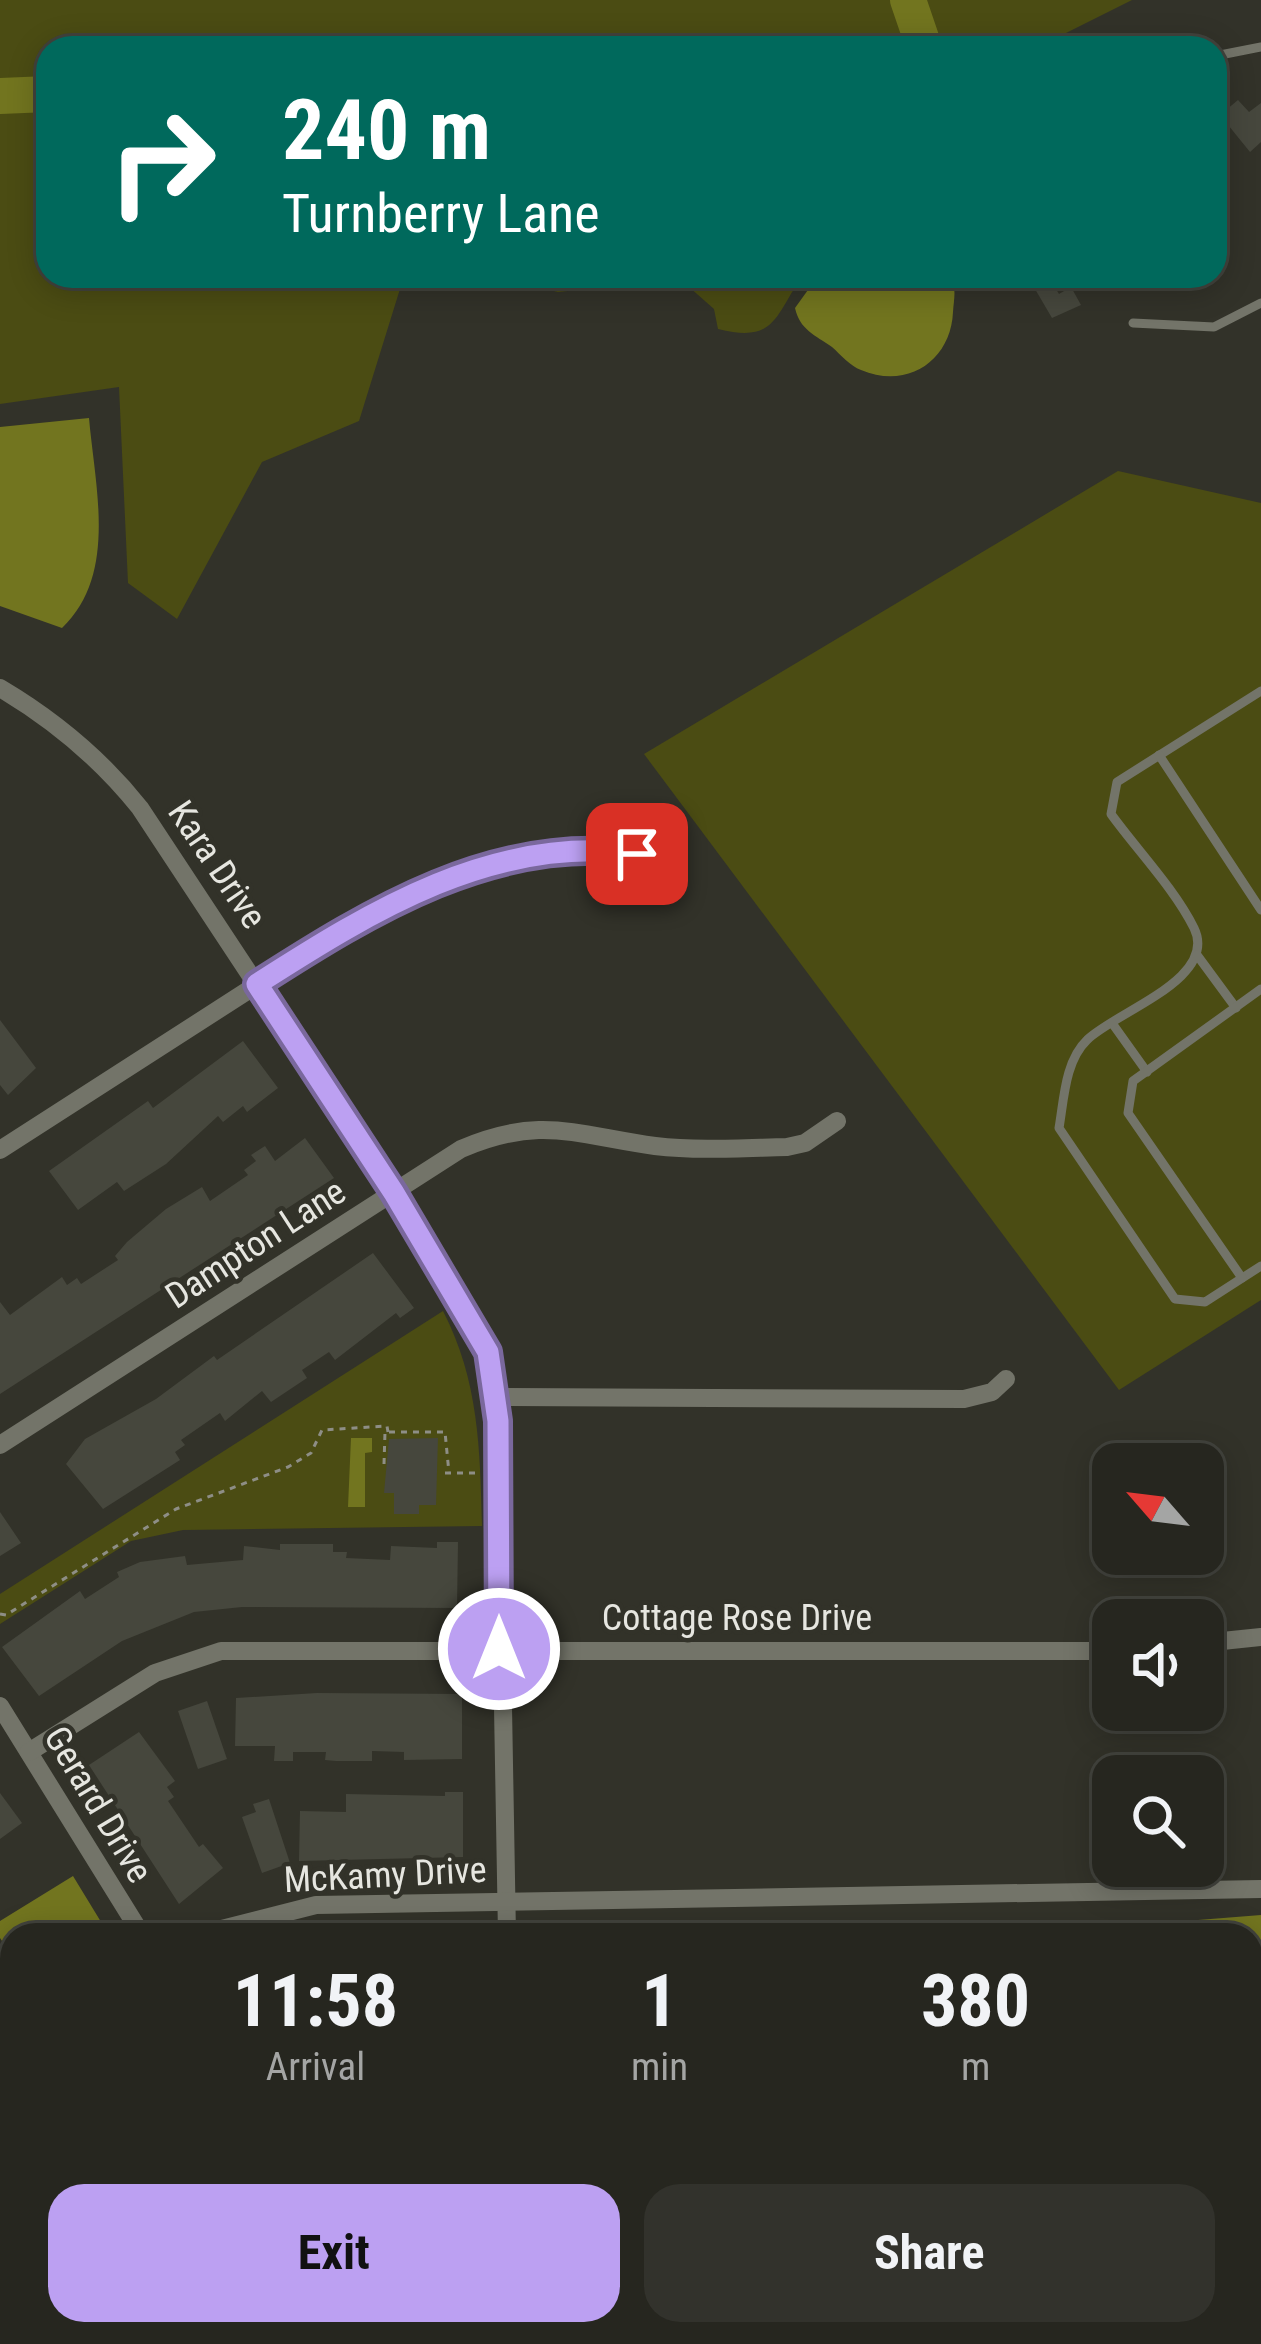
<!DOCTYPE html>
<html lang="en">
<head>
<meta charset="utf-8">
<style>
	:root { --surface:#26261f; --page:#32322c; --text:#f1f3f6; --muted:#a4a5a4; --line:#42433d; --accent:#bca0f2 }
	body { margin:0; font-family:"Roboto Condensed",sans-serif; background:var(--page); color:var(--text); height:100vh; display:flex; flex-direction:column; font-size:45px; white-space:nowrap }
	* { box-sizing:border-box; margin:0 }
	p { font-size:39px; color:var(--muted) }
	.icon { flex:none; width:66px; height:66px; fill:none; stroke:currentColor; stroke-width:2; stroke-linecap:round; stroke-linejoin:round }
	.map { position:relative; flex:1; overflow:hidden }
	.side { position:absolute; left:0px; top:1923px; width:1263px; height:423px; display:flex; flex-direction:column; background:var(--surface); border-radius:36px 36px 0 0; box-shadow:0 6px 30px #0003,0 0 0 3px var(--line) }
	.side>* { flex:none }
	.top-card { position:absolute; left:36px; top:36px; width:1191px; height:252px; border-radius:36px; box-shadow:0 6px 30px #0003,0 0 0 3px var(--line); background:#00695c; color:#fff; overflow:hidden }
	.needle { width:78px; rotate:298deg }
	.fabs { position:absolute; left:1092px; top:1443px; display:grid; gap:24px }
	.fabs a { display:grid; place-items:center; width:132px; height:132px; border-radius:24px; background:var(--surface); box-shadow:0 6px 30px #0003,0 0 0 3px var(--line); font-size:60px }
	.pin { position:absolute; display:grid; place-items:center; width:102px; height:102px; color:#fff; margin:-51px; border-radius:24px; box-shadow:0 6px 18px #0006 }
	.me { position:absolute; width:132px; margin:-66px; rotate:0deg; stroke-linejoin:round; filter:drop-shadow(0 0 9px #0008) }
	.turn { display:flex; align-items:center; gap:42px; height:252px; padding:0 48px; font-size:54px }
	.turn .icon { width:156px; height:156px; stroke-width:2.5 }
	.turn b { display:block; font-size:84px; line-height:102px }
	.eta { display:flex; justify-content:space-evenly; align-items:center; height:204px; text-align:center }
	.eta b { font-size:72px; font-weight:700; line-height:84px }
	.action { display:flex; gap:24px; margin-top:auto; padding:24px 48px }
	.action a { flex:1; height:138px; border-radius:36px; background:var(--accent); color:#111; font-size:48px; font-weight:700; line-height:138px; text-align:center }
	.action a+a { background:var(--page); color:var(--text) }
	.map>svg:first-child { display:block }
	.green { fill:#4b4c13 }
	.water { fill:#72751f }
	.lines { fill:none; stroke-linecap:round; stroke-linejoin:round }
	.river { stroke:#72751f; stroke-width:36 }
	.building { fill:#46473d }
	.path { stroke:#8e8e86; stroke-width:3; stroke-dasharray:6 6; stroke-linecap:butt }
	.service { stroke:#737469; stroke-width:9 }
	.minor { stroke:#737469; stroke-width:18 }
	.tertiary { stroke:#737469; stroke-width:24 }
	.route-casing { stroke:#7a689d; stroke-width:30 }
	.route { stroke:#bca0f2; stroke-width:21 }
	.labels { text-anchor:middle; stroke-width:9; stroke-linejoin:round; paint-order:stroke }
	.street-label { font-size:36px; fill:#e6e6e0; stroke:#323229 }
</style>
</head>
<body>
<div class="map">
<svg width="1261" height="2344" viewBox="0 0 1261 2344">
	<rect width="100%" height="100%" fill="#323229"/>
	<!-- green -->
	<g class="green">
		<polygon points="0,0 1132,0 1036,48 48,48 48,276 404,276 359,421 262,462 177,619 128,583 119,387 0,404"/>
		<path d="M491,276H802C774,319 774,343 718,329L714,309L680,279L558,292Z"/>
		<polygon points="1118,471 1261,503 1261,1300 1119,1390 644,754"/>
		<path d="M443,1311C479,1381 480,1449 482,1526L183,1530L131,1541L0,1624V1594Z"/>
	</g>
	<!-- water -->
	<g class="water">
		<path d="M818,276H950C957,288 954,298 953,312C951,360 908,390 861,370C850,366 841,355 832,347C815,335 800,330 795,308Z"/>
		<path d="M89,418C95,487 118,575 62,628L0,606V427Z"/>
		<polygon points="351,1438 372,1438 372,1452 365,1453 365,1507 348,1507"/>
		<polygon points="73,1876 109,1935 12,1935 12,1956 0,1938 0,1921"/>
		<polygon points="1261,1915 1261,2024 1251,2024 1251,1935 1198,1935 1198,1920"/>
		<polygon points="471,1930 471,1935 320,1935"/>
	</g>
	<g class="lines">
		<!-- river -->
		<g class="river">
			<polyline points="908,0 921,38 917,48"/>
			<polyline points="0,96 48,94"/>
		</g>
	</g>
	<!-- building -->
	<g class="building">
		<polygon points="1238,100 1249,112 1261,103 1261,142 1250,152 1220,115"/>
		<polygon points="1050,279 1059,294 1071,287 1081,305 1052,318 1035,289"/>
		<polygon points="0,1020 36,1068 8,1095 0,1085"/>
		<polygon points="243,1041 278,1088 247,1112 243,1106 223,1122 218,1116 166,1164 124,1191 117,1182 78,1210 49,1171 148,1101 153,1108"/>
		<polygon points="305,1138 334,1178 0,1394 0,1302 10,1315 62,1277 67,1285 77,1278 81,1284 118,1260 115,1256 127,1242 166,1209 202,1187 210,1201 248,1175 244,1170 256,1161 251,1155 265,1146 275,1161"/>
		<polygon points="373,1253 414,1308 400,1318 396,1313 335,1360 329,1352 302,1370 307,1378 271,1402 262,1391 225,1421 220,1413 181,1440 185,1445 175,1452 180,1460 103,1509 66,1464 85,1439 156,1399 214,1356 217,1360"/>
		<polygon points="438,1438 436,1505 419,1505 419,1514 394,1514 394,1493 384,1493 389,1439"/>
		<polygon points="0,1512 21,1543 0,1556"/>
		<polygon points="437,1542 458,1542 457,1608 242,1607 194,1612 122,1641 39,1696 2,1647 80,1591 85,1599 119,1577 117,1572 140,1562 185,1556 187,1565 243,1560 244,1546 280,1550 280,1544 333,1544 333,1552 347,1552 346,1558 390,1560 391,1546 437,1548"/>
		<polygon points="317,1693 462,1694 462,1759 404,1760 404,1752 372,1751 372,1761 336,1761 325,1760 326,1752 293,1752 293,1761 274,1761 275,1746 235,1746 236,1698"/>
		<polygon points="207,1701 227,1759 198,1769 178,1711"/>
		<polygon points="139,1732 175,1781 167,1787 174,1797 168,1801 199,1847 203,1844 223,1868 179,1904 89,1765"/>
		<polygon points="445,1792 463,1792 463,1857 299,1861 300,1811 346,1812 346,1794 445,1796"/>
		<polygon points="0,1793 22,1823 0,1839"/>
		<polygon points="269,1799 290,1863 262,1873 242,1817 256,1812 253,1804"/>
	</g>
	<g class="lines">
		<!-- path -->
		<g class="path">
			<polyline points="384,1464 385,1432 445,1432 449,1473"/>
			<polyline points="445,1473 476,1473"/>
			<polyline points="0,1614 6,1615 176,1509 288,1467 311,1453 322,1430 387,1426 388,1432"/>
			<polyline points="546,2334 546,2344"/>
		</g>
		<!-- service -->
		<g class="service">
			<polyline points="1215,56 1261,47"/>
			<polyline points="1133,323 1214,327 1261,303"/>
			<path d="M1261,691L1117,782L1111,814C1137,850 1174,888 1194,928C1219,979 1115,1012 1087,1040C1065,1061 1064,1099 1059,1128L1175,1299L1205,1302L1261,1266"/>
			<polyline points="1159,755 1261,910"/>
			<polyline points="1197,955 1236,1008"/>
			<polyline points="1112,1023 1147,1072"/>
			<polyline points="1242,1278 1128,1113 1133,1081 1261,989"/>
		</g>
		<!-- minor -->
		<g class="minor">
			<path d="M0,688C54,720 101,759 140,808L394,1193L488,1352L498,1421L507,1935"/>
			<polyline points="0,1150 359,919 430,884 556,855 622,852 659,863"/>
			<polyline points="496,1397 964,1399 992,1392 1006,1379"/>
			<path d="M0,1445L461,1149C540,1115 575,1135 655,1146C698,1151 743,1148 787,1147L805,1143L837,1121"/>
			<polyline points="1203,1643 1261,1637"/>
			<polyline points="0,1706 142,1935"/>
			<polyline points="29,1752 155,1673 221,1651 1113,1651"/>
			<polyline points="198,1935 316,1905 1261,1889"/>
			<polyline points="18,2344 20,2334"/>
		</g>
		<!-- tertiary -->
		<g class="tertiary">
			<polyline points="1251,2077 1261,2076"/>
			<polyline points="0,2098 12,2098"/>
		</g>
	</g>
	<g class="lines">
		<!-- route casing -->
		<g class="route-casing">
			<path id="route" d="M499,1649L498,1421L488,1352L394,1193L257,984C371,911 495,834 637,854"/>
		</g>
		<!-- route -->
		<use href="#route" class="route"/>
	</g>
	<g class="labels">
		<!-- street labels -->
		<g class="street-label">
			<text transform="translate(218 864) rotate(56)" y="13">Kara Drive</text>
			<text transform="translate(255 1243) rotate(-33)" y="13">Dampton Lane</text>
			<text x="737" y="1630">Cottage Rose Drive</text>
			<text transform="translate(99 1804) rotate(59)" y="13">Gerard Drive</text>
			<text transform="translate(385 1874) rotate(-3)" y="13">McKamy Drive</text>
		</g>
	</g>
</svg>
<div class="fabs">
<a><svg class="needle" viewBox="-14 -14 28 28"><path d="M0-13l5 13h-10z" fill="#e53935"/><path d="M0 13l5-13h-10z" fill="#a4a5a4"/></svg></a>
<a><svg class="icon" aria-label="sound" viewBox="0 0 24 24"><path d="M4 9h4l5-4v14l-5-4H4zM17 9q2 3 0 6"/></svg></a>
<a><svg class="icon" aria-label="search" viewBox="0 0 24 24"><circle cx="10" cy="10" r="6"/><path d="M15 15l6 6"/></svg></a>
</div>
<div class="pin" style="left:637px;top:854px;background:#d93025"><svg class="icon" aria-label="arrive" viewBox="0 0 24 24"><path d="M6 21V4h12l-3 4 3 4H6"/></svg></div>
<svg class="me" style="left:499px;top:1649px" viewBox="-20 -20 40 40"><circle r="17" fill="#bca0f2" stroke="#fff" stroke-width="3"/><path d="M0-11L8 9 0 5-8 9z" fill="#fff"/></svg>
<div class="top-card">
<div class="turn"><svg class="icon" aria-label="right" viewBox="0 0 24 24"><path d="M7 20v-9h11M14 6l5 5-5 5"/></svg><div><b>240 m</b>Turnberry Lane</div></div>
</div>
<section class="side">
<div class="eta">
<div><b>11:58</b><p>Arrival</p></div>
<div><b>1</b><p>min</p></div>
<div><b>380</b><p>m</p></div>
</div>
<div class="action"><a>Exit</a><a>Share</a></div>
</section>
</div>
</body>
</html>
